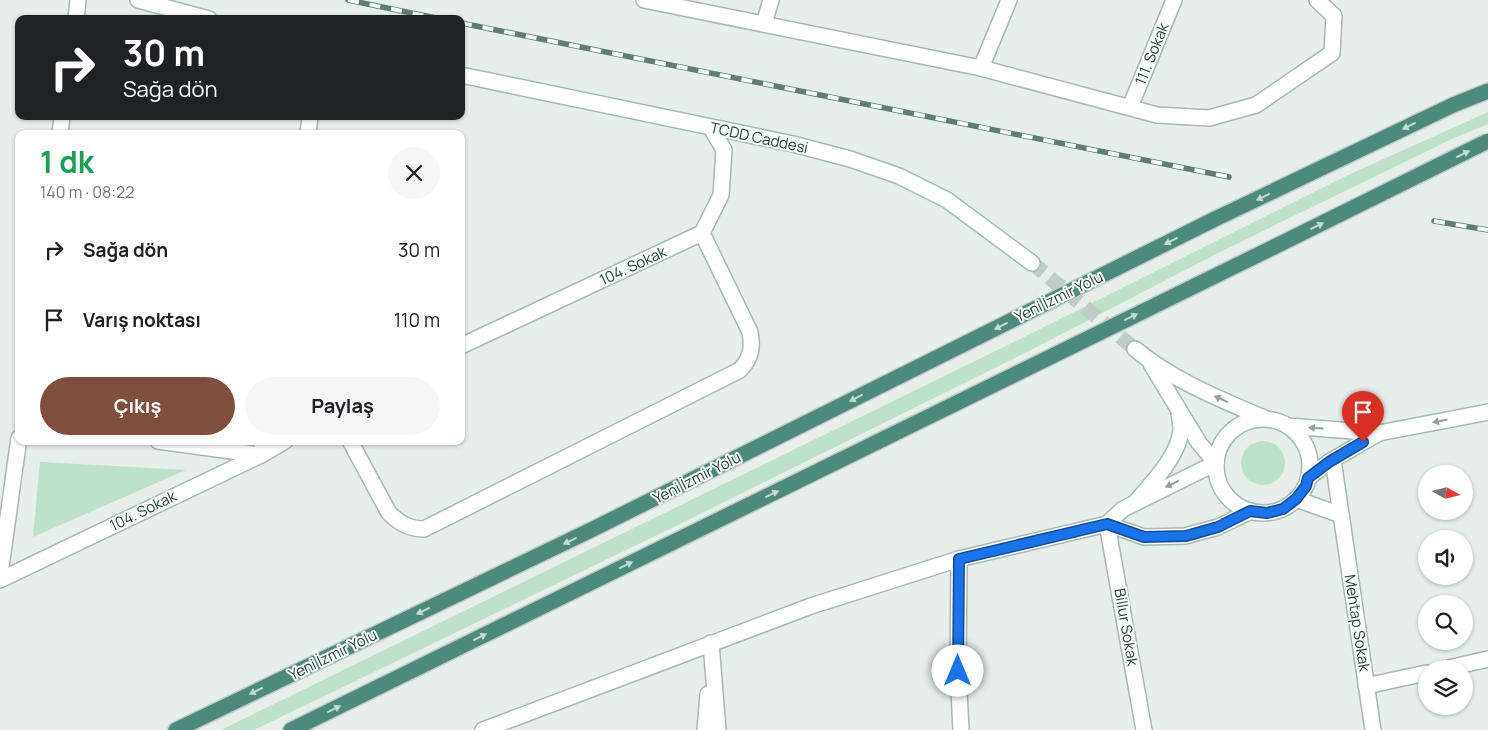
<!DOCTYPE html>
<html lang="tr">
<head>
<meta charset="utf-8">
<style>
	:root { --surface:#fff; --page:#f6f6f6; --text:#202124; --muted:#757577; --accent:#7f4e3f }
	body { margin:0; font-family:Manrope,sans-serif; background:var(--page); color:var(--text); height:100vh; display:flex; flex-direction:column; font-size:19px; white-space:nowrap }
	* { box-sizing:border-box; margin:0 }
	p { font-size:16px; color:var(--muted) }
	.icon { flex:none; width:28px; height:28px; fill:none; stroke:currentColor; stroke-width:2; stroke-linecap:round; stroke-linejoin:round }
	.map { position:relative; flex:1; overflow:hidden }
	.side { position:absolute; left:15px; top:130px; width:450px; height:315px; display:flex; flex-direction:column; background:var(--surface); border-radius:10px; box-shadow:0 1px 4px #0004 }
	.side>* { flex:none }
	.top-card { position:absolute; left:15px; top:15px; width:450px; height:105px; border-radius:10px; box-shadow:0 1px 4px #0004; background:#202124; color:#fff; overflow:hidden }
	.needle { width:32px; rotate:98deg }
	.tools { position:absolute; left:1418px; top:465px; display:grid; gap:10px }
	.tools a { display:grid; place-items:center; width:55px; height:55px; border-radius:50%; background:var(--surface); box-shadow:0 1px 4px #0004; font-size:25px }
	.pin { position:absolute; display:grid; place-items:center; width:42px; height:42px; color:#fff; margin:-51px -21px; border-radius:50% 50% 50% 0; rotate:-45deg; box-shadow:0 0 5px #0007 }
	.pin .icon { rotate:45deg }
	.me { position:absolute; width:55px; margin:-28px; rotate:0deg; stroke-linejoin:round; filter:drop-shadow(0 0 4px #0008) }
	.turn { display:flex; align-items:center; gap:18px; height:105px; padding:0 25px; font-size:22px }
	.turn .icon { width:65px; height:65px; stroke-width:2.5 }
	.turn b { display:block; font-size:35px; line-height:42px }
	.round { display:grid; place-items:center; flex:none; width:52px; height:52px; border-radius:26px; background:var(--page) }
	.overview { display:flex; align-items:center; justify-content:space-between; height:85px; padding:0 25px }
	h1 { font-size:30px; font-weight:700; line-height:38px; color:#1e9e55 }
	.button { display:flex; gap:10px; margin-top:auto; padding:10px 25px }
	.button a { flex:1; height:58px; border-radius:30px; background:var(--accent); color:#fff; font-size:20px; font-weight:700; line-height:58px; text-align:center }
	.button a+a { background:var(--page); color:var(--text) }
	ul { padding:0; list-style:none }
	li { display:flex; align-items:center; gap:15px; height:70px; padding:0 25px }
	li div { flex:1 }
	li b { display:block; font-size:19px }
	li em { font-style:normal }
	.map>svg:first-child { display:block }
	.green { fill:#bfe0c8 }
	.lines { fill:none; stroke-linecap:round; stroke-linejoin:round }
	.secondary-tunnel { stroke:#bfccc8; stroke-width:15; stroke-dasharray:15 8; stroke-linecap:butt }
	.minor-casing { stroke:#a8b8b2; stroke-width:18 }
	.secondary-casing { stroke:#a4bbb3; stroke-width:18 }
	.trunk-casing { stroke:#c2cac8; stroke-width:18 }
	.minor { stroke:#fff; stroke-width:15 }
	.secondary { stroke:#fff; stroke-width:15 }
	.trunk { stroke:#4c8a7c; stroke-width:15 }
	.rail-casing { stroke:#5f7d75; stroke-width:5.5 }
	.rail { stroke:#f7fbf9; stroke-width:4; stroke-dasharray:11; stroke-linecap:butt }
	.trunk-bridge-casing { stroke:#c2cac8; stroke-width:18; stroke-linecap:butt }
	.trunk-bridge { stroke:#4c8a7c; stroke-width:15 }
	.oneway { fill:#c4d9d4 }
	.oneway2 { fill:#92a09c }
	.route-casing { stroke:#114b97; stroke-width:12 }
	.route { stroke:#1a73e8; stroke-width:9 }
	.labels { text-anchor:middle; stroke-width:4; stroke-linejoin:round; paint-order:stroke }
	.street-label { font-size:15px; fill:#24423a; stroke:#f7fbf9 }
</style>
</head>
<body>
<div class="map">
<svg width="1488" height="730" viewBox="0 0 1488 730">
	<rect width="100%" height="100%" fill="#e6efeb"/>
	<!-- green -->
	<g class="green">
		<polygon points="1488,112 1488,124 1454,138 1222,251 1029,351 684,522 254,730 221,730 1024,337 1348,175"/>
		<circle cx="1263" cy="463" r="22"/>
		<polygon points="40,462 41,462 186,470 33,537"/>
	</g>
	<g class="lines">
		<!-- secondary-tunnel -->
		<polyline class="secondary-tunnel" points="1032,263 1135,349"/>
		<!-- minor casing -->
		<g class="minor-casing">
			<g id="minor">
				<polyline points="644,0 981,68 1157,115 1209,118 1256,105 1332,53 1334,16 1317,0"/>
				<polyline points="76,19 78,0"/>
				<polyline points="764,24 771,0"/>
				<polyline points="981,68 1009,0"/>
				<polyline points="1130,107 1174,0"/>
				<polyline points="60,134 62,116"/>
				<polyline points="308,134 310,116"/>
				<polyline points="461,346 702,233 721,195 724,150 711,128"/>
				<polyline points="158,441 261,455 263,441"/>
				<path d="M350,441L389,513C399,523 409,529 424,529L740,370C751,358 753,348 750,332L702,233"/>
				<polyline points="1333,460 1373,730"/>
				<polyline points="1296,499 1341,515"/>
				<polyline points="1107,524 1144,730"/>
				<polyline points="1107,524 1144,537 1185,536 1218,527 1251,511"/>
				<polyline points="959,559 958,671 961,730"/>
				<polyline points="0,574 19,438"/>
				<polyline points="0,580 261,455 285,441"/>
				<polyline points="711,643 718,730"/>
				<polyline points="1444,669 1488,659"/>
				<polyline points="1366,686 1426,673"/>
				<polyline points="483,730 811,606 959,559 1107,524 1123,509 1216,463"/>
				<polyline points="705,730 708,694"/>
			</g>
		</g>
		<!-- secondary casing -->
		<g class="secondary-casing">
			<g id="secondary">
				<polyline points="138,0 209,19"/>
				<polyline points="461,75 793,144 850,159 899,176 947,200 1032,263"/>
				<path d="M1135,349C1172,380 1220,399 1264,418"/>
				<polyline points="1151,364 1199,443 1216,463"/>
				<circle cx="1263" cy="466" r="47"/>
				<polyline points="1288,426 1379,433 1488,412"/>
				<polyline points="1308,478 1329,462 1379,433"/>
				<path d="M1135,503C1151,484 1179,456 1181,430C1181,425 1180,419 1179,414"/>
			</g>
		</g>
		<!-- trunk casing -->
		<g class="trunk-casing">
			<g id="trunk">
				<polyline points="1453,105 1488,91"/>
				<polyline points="176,730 589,531 1215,219"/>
				<polyline points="291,730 1274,247"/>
			</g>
		</g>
		<!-- minor -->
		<use href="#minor" class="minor"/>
		<!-- secondary -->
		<use href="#secondary" class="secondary"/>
		<!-- trunk -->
		<use href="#trunk" class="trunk"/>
		<!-- rail casing -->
		<g class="rail-casing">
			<g id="rail">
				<polyline points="348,0 441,19"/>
				<polyline points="461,23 1229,177"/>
				<polyline points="1434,221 1488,230"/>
			</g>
		</g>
		<!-- rail -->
		<use href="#rail" class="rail"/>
		<!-- trunk-bridge casing -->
		<g class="trunk-bridge-casing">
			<g id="trunk-bridge">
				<polyline points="1215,219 1453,105"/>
				<polyline points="1274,247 1488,141"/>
			</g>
		</g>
		<!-- trunk-bridge -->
		<use href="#trunk-bridge" class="trunk-bridge"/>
	</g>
	<!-- one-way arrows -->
	<defs><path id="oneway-solid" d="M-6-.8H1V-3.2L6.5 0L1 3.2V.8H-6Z" transform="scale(1.25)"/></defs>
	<g class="oneway">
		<use href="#oneway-solid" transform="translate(1409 126) rotate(154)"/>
		<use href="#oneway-solid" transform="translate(1463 154) rotate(-26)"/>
		<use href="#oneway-solid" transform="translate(1263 197) rotate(154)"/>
		<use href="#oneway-solid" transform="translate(1317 226) rotate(-26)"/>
		<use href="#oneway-solid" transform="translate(1171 241) rotate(153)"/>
		<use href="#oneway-solid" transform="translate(1131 317) rotate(-26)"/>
		<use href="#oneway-solid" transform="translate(1001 326) rotate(153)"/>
		<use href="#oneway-solid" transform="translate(856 398) rotate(153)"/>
		<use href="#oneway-solid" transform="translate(772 494) rotate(-26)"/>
		<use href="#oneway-solid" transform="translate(570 541) rotate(154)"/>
		<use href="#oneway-solid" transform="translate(626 565) rotate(-26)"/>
		<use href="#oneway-solid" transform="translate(423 611) rotate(154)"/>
		<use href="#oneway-solid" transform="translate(480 637) rotate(-26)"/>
		<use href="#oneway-solid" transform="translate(256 691) rotate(154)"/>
		<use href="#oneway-solid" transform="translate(334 709) rotate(-26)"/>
	</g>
	<g class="oneway2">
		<use href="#oneway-solid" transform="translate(1221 399) rotate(-156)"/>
		<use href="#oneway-solid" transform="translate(1440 421) rotate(169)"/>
		<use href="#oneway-solid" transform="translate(1316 428) rotate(-176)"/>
		<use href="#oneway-solid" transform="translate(1172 484) rotate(155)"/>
	</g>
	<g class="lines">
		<!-- route casing -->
		<g class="route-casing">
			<polyline id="route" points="958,671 959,559 1107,524 1144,537 1186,536 1218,527 1250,511 1267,513 1283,509 1296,499 1306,486 1308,478 1329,462 1363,442"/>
		</g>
		<!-- route -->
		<use href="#route" class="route"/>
	</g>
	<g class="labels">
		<!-- street labels -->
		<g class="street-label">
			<text transform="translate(1152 54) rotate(-68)" y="5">111. Sokak</text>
			<text transform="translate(759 138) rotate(12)" y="5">TCDD Caddesi</text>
			<text transform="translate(633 266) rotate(-25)" y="5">104. Sokak</text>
			<text transform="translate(1059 297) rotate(-26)" y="5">Yeni İzmir Yolu</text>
			<text transform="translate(697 478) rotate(-27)" y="5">Yeni İzmir Yolu</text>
			<text transform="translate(143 511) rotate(-26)" y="5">104. Sokak</text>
			<text transform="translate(1357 623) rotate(81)" y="5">Mehtap Sokak</text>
			<text transform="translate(1126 627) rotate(80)" y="5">Billur Sokak</text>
			<text transform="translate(333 655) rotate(-26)" y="5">Yeni İzmir Yolu</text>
		</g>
	</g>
</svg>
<div class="tools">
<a><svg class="needle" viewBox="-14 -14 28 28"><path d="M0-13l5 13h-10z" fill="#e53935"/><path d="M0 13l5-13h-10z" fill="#757577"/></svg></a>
<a><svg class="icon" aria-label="sound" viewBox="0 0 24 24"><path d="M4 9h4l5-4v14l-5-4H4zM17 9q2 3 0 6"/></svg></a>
<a><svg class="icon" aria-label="search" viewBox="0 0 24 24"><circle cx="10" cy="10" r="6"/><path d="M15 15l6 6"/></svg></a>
<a><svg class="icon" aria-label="layers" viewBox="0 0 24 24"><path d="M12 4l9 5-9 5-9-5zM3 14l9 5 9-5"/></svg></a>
</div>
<div class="pin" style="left:1363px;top:442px;background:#d93025"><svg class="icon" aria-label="arrive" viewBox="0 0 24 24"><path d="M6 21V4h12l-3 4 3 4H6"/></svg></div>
<svg class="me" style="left:958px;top:671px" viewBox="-20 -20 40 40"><circle r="19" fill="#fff"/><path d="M0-13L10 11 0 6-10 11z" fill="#1a73e8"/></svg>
<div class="top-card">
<div class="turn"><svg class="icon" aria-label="right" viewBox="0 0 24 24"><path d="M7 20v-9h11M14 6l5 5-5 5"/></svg><div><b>30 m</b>Sağa dön</div></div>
</div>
<section class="side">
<div class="overview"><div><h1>1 dk</h1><p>140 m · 08:22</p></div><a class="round"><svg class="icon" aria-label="close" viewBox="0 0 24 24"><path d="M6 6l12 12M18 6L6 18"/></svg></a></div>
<ul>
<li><svg class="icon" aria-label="right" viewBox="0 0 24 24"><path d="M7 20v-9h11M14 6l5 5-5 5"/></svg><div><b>Sağa dön</b></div><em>30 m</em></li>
<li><svg class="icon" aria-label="arrive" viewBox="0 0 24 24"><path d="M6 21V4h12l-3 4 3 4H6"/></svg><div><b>Varış noktası</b></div><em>110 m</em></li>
</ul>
<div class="button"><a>Çıkış</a><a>Paylaş</a></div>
</section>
</div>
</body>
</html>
